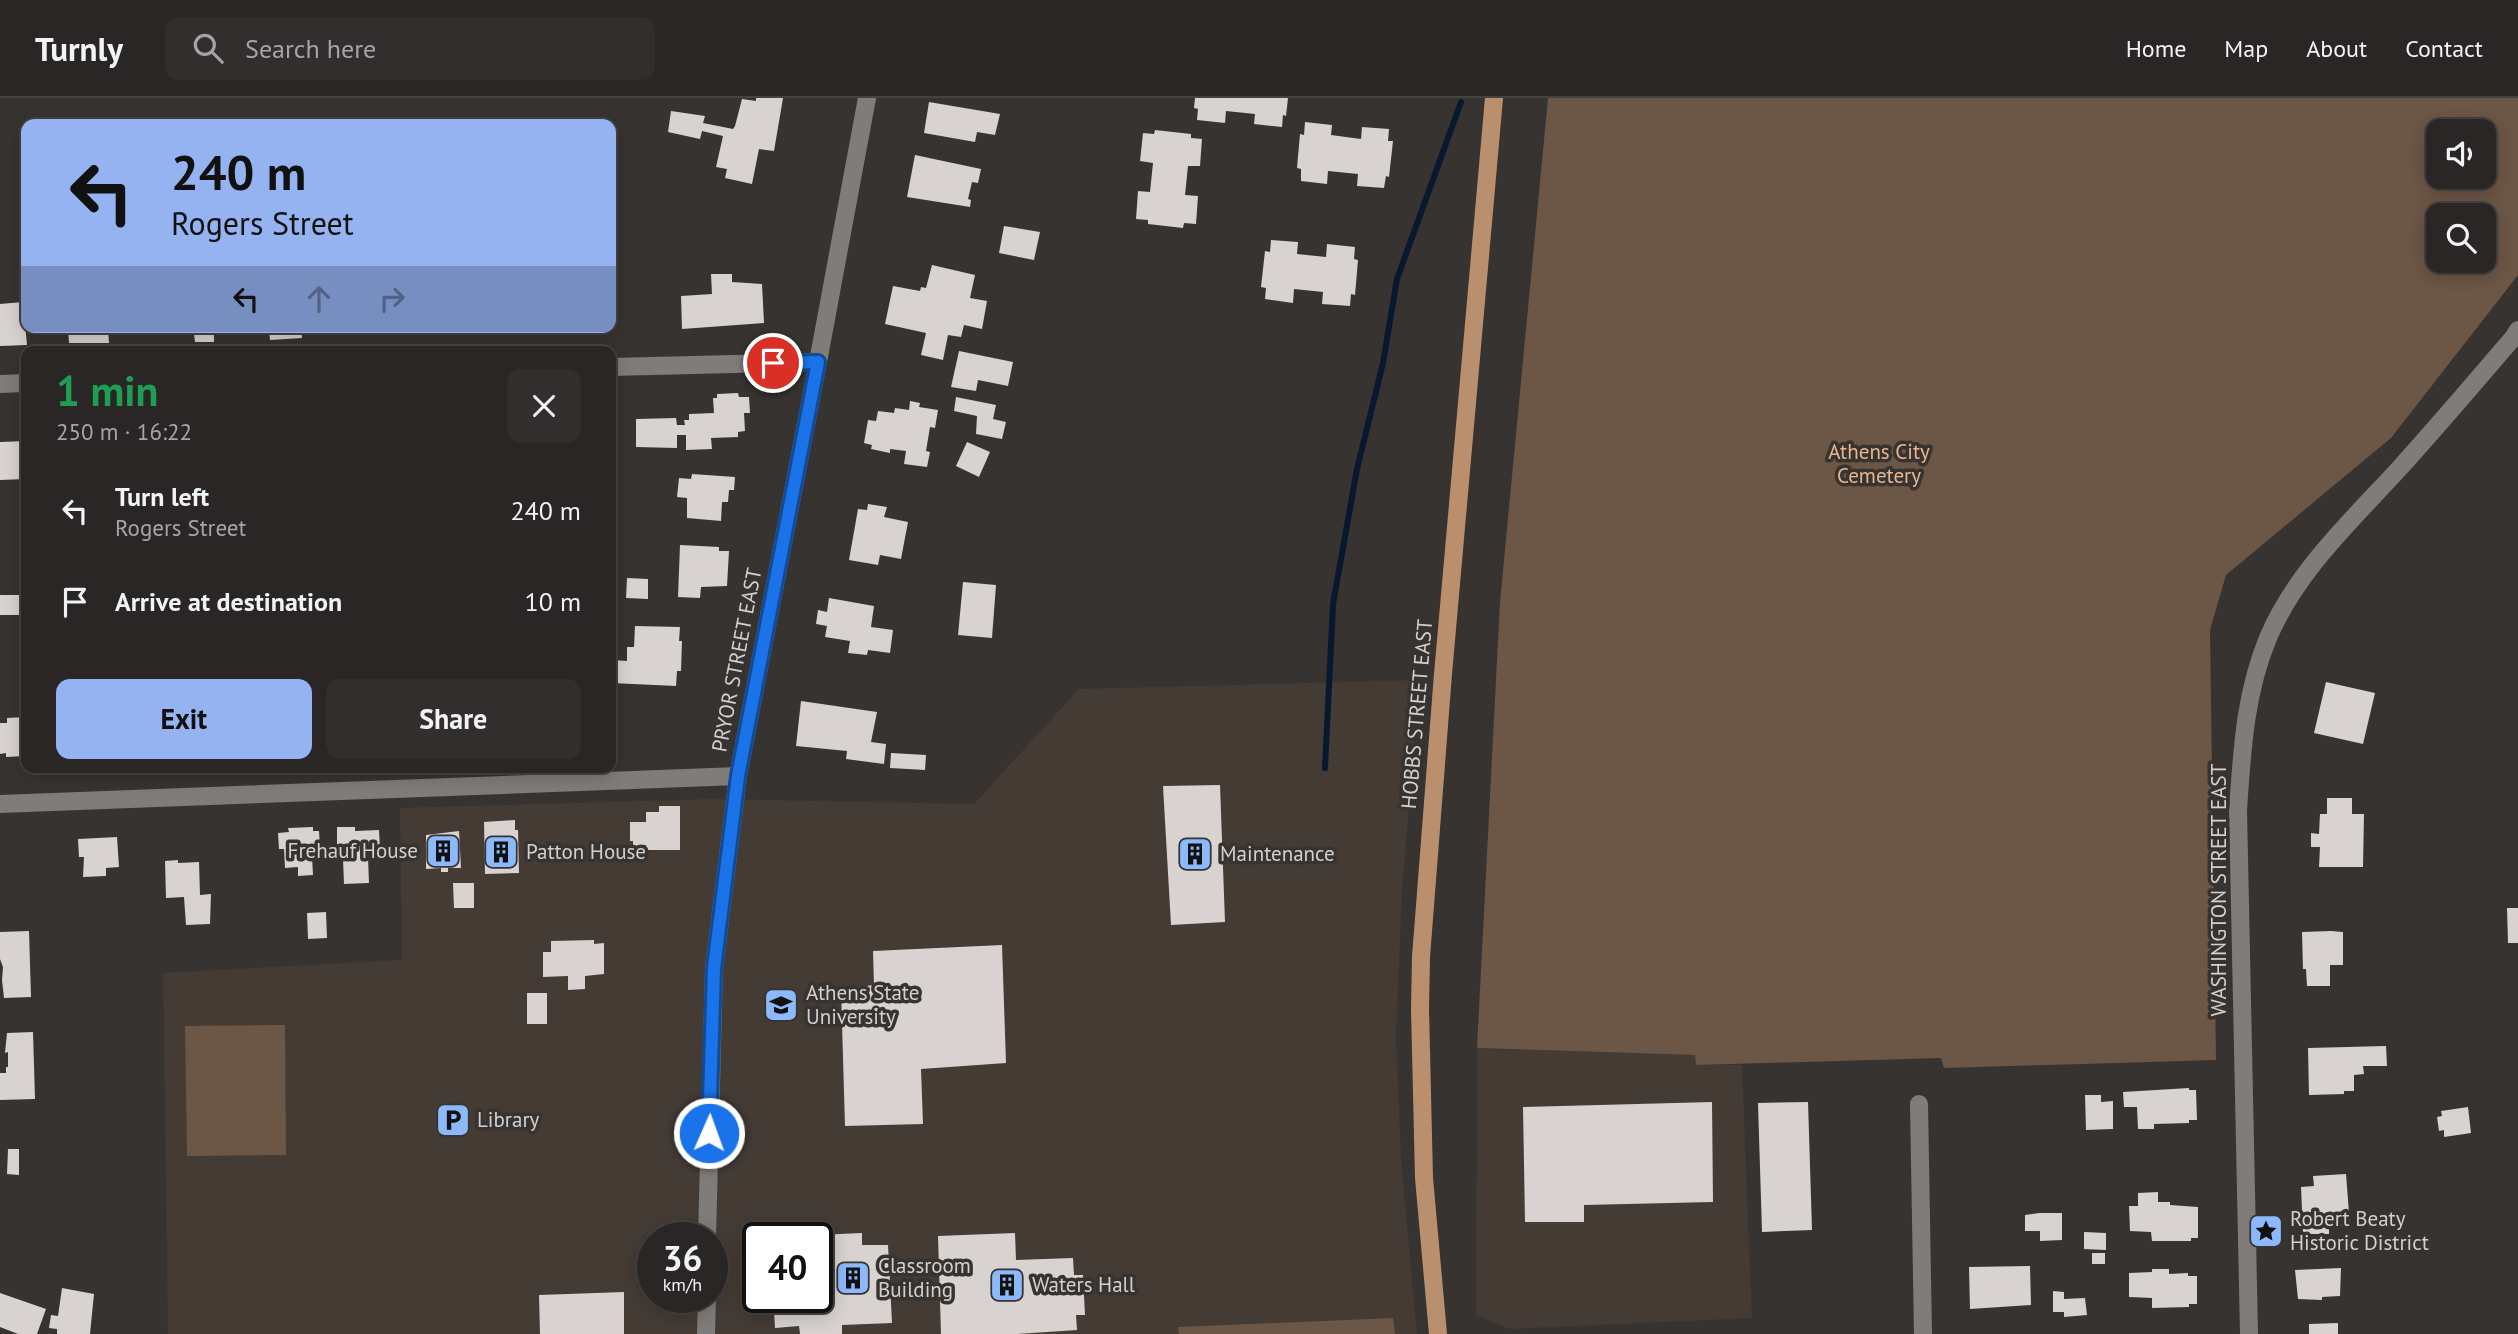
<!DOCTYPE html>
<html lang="en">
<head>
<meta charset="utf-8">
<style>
	:root { --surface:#292625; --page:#312e2d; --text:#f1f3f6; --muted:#a5a5a7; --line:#454342; --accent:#95b2f1 }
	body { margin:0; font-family:"PT Sans",sans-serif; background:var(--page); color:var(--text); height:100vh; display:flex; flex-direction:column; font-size:26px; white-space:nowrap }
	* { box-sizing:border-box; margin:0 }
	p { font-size:23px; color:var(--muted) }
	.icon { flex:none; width:38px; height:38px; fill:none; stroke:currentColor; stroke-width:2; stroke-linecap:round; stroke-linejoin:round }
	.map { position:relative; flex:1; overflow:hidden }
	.sheet { position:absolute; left:21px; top:248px; width:595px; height:427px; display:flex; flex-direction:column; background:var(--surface); border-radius:14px; box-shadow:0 4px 18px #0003,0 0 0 2px var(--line) }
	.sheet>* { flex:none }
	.hud { position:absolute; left:21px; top:21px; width:595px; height:214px; border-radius:14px; box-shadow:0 4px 18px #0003,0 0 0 2px var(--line); background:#95b2f1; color:#111; overflow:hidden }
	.fabs { position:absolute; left:2426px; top:21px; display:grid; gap:14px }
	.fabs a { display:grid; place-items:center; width:70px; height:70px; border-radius:14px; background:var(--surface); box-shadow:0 4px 18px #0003,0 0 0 2px var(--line); font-size:35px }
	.speed { position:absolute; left:637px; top:1124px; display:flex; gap:14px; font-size:35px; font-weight:700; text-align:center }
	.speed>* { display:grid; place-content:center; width:91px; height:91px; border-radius:50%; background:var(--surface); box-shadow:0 4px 18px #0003,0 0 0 2px var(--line); line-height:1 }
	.speed small { font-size:18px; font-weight:400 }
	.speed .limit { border:4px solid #111; border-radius:10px; background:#fff; color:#111 }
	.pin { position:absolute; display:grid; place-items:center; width:60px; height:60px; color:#fff; margin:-30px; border:4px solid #fff; border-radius:50%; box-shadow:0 2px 7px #0007 }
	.me { position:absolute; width:77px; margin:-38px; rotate:2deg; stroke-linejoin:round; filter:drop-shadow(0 0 5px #0008) }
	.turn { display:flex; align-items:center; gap:24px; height:147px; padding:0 35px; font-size:32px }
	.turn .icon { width:91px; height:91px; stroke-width:2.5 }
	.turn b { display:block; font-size:49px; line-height:60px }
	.lanes { display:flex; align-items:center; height:66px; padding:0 35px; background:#0003; justify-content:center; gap:35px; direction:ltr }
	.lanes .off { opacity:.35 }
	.round { display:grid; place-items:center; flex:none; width:74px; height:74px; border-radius:14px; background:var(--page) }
	.overview { display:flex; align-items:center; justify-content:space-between; height:119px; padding:0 35px }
	h1 { font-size:42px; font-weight:600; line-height:52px; color:#1e9e55 }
	.action { display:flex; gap:14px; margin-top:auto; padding:14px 35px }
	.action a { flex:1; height:80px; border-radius:14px; background:var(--accent); color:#111; font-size:28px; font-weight:600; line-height:80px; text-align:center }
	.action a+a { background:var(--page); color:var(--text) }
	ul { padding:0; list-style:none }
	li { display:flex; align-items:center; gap:21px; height:91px; padding:0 35px }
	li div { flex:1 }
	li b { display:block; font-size:26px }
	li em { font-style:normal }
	header { display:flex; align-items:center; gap:42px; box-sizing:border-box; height:98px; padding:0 35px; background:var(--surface); border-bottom:2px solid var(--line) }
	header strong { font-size:33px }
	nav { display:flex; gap:38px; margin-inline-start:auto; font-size:24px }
	.search { width:490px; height:63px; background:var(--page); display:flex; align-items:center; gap:18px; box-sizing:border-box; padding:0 24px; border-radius:14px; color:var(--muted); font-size:26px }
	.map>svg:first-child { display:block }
	.built { fill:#443b35; fill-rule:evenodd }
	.green { fill:#6c5645; fill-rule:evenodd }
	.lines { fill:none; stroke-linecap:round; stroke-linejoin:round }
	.stream { stroke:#08182f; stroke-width:6 }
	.building { fill:#d8d3d0 }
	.minor { stroke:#807c79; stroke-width:18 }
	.major { stroke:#ba8f6e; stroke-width:18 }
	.route-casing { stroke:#114b97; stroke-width:18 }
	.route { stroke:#1a73e8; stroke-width:12 }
	.labels { text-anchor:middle; stroke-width:7; stroke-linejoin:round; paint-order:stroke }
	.park-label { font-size:21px; fill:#eab48d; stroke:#373331 }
	.street-label { font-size:21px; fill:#d3d1d0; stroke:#373331 }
	.poi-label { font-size:21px; fill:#d3d1d0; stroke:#373331; text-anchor:start }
</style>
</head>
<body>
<header>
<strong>Turnly</strong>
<div class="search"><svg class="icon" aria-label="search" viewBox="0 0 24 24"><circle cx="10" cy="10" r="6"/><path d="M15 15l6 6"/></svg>Search here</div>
<nav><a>Home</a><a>Map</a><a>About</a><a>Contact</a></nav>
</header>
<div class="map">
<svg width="2518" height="1236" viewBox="0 0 2518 1236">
	<rect width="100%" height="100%" fill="#373331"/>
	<!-- built -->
	<g class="built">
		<path d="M1419,582L1402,794L1396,938L1401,1061L1417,1236H168L163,875L402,862L400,710L712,701L974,706L1079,591ZM653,1139H712V1199H653ZM758,1139H817V1199H758Z"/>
		<polygon points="1477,950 1695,957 1696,967 1742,967 1752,1220 1510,1231 1476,1217"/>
	</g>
	<!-- green -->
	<g class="green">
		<path d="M1548,0H2518V177L2391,340L2226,477L2210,532L2216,962L1944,970L1941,960L1696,967L1695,957L1477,950L1500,504ZM2438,33H2483V79H2438ZM2438,117H2483V163H2438Z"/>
		<polygon points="285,927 286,1057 187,1058 185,928"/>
		<polygon points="1393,1220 1395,1236 1179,1236 1178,1229"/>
	</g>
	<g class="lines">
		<!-- stream -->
		<polyline class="stream" points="1325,670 1333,506 1357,371 1383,265 1397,181 1461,4"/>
	</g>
	<!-- building -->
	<g class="building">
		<polygon points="756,0 783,0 774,53 759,51 752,86 725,80 727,71 716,69 723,38 702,33 700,41 668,34 671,13 705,18 703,25 733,31 735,28 742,1 756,3"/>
		<polygon points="1195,0 1288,0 1286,18 1283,17 1282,29 1254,26 1255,16 1226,13 1225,25 1197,22 1198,11 1194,10"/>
		<polygon points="929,4 1000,16 995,37 977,34 975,44 924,35"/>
		<polygon points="1305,24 1332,27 1331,37 1361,41 1362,29 1389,31 1388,43 1393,43 1389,79 1386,78 1384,90 1357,88 1358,76 1328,73 1327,86 1301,83 1301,71 1297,70 1300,36 1304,37"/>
		<polygon points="1155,32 1191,36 1191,40 1202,41 1200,68 1188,68 1185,97 1198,98 1196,126 1184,125 1183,130 1148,126 1148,122 1136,121 1138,93 1150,94 1153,65 1140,63 1143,35 1154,36"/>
		<polygon points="915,57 981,71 978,85 972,84 968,101 971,102 970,109 907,99"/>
		<polygon points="1004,128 1040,134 1034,162 999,155"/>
		<polygon points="611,138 614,138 615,165 611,165"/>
		<polygon points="1271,142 1298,144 1297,156 1326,159 1327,146 1355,149 1354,161 1358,162 1355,197 1351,196 1350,208 1322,206 1323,194 1294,191 1293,205 1265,201 1266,190 1261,189 1265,153 1270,154"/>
		<polygon points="932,167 975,177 970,200 987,203 982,231 964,227 961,239 948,237 943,262 921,257 926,235 885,226 893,188 920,193 921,189 926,190"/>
		<polygon points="711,176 732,176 732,184 762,186 764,225 682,231 681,198 712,196"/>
		<polygon points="23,204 27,247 0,248 0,206"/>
		<polygon points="68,229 108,229 109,245 69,245"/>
		<polygon points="167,229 225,229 225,235 214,235 214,244 195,244 194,236 167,237"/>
		<polygon points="265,229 301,229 302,240 270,242 269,232 265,232"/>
		<polygon points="959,253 1013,264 1008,288 978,282 976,293 951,289"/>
		<polygon points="738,295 739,299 749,299 750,315 744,315 745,333 738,334 738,339 711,340 712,351 686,352 686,337 677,337 677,350 636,349 636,321 676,320 677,327 685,327 684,322 689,322 689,316 714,315 713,300 717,300 717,296"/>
		<polygon points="956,299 996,307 993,321 1006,324 1002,341 976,336 977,318 954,313"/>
		<polygon points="910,303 920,305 919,309 938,312 935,330 930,329 926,353 930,354 927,369 904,366 906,353 890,351 890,355 871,351 872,347 864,345 868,322 876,323 878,313 894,315 895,310 909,312"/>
		<polygon points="26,343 26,381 0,382 0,344"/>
		<polygon points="967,344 990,354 979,379 956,368"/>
		<polygon points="692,376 735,379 734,392 729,392 728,404 722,404 721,423 687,420 687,400 677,399 679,380 691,381"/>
		<polygon points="868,406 887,409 884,419 908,424 901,461 880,457 878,467 849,462 858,411 867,412"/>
		<polygon points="680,447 719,449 719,453 729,453 727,488 701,489 700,500 678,499"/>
		<polygon points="627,480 648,481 648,501 626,500"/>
		<polygon points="963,484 996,487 992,540 958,537"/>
		<rect x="0" y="497" width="26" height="20"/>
		<polygon points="829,500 874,508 871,529 893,532 890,555 868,552 867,557 848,555 850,543 825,539 827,528 816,526 818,512 827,514"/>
		<polygon points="635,528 680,529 679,543 682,543 681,573 677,573 676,588 611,585 611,562 627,563 627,549 634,549"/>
		<polygon points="2326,584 2375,595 2363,646 2314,635"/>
		<polygon points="801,603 877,614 871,644 886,646 884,666 846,661 847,653 796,648"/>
		<polygon points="26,619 26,658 6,659 6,655 0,656 0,625 7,625 7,620"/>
		<polygon points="891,655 926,657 925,672 890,670"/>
		<polygon points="1220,687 1225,824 1171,827 1163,688"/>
		<polygon points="2327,700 2352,700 2352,716 2364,716 2363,769 2319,769 2320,749 2311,749 2311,735 2319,736 2320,716 2327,716"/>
		<polygon points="659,708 680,708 680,752 646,752 646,747 633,748 633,743 630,743 630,724 646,724 646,714 659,714"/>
		<polygon points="515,722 515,732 518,732 519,775 485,776 484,724"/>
		<polygon points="313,729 313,733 319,733 320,749 316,750 317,759 312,759 313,777 298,778 298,769 285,770 284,751 279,751 278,735 289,734 288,730"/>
		<polygon points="337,729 355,729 355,733 379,732 380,752 371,752 372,758 368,759 369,785 344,786 343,761 337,761"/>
		<polygon points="459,733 461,770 448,770 448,774 441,774 441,770 426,771 426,737"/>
		<polygon points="117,739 119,769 106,770 106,778 83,779 84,759 79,759 78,741"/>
		<polygon points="178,762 178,765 199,764 200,797 211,796 210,826 186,827 184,799 166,800 165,763"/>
		<polygon points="453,785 474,785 474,810 454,810"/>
		<polygon points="2507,810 2518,810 2518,845 2508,845"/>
		<polygon points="326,814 327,840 308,841 307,815"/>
		<polygon points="29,833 31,899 4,900 2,882 3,869 0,861 0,834"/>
		<polygon points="2331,833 2343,834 2343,867 2330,867 2330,888 2307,888 2306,871 2303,871 2302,834"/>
		<polygon points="594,842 594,846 604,845 604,876 585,878 585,891 568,892 568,878 543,879 543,854 551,854 551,843"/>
		<polygon points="1002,847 1006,965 921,971 923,1026 845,1028 841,891 874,887 873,853"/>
		<rect x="527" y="895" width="20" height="31"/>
		<polygon points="33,934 35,1001 0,1002 0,975 6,975 6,969 8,969 8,954 5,955 7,935"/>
		<polygon points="2386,948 2387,968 2363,968 2364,976 2354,977 2354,993 2344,993 2344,996 2309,997 2308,950"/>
		<polygon points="2189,990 2189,992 2196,992 2197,1022 2189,1022 2189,1025 2154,1026 2154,1031 2138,1031 2137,1009 2124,1009 2123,994"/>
		<polygon points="2085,997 2101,997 2101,1004 2113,1003 2113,1031 2086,1032"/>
		<polygon points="1712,1004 1713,1104 1584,1107 1584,1124 1525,1124 1523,1009"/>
		<polygon points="1808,1004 1812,1132 1762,1134 1758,1005"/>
		<polygon points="2468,1009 2471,1035 2444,1039 2444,1032 2439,1033 2437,1019 2442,1018 2441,1013"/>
		<polygon points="8,1051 19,1051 19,1077 7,1076"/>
		<polygon points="2346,1076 2350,1128 2329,1129 2329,1136 2303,1136 2301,1089 2314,1088 2313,1078"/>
		<polygon points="2158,1094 2158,1104 2170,1104 2170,1107 2198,1109 2198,1140 2191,1140 2191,1143 2152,1143 2151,1134 2130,1133 2129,1108 2138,1108 2138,1095"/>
		<polygon points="2039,1115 2062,1115 2062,1142 2040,1143 2040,1133 2025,1133 2025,1117"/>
		<polygon points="2084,1134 2106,1135 2106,1152 2084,1151"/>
		<polygon points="862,1135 862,1147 888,1147 892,1225 842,1227 842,1236 800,1236 799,1228 775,1230 774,1213 751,1215 749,1168 758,1168 758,1199 817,1199 817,1137"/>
		<polygon points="1015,1135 1016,1162 1073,1160 1074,1177 1083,1177 1085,1217 1076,1217 1077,1232 1017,1236 941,1236 938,1138"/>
		<rect x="2092" y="1155" width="13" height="11"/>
		<polygon points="2030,1168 2031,1207 1970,1211 1969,1169"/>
		<polygon points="2341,1170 2340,1198 2322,1199 2322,1202 2298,1201 2295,1172"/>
		<polygon points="2152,1171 2169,1171 2169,1176 2188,1175 2188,1178 2197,1178 2197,1206 2189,1206 2189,1209 2152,1210 2152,1200 2129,1199 2129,1175 2152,1174"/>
		<polygon points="62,1190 94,1196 90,1236 57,1236 57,1231 49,1230 51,1217 58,1218"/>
		<polygon points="2053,1193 2064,1194 2064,1201 2085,1200 2087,1217 2064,1219 2064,1214 2053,1214"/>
		<polygon points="624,1194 624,1236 540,1236 539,1197"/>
		<polygon points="0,1195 46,1211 37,1236 18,1236 0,1229"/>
		<polygon points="2338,1225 2338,1236 2309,1236 2309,1226"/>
	</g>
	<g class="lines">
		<!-- minor -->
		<g class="minor">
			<polyline points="611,269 818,264"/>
			<polyline points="0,286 26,285"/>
			<polyline points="0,706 738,678"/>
			<polyline points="1919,1006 1923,1236"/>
			<polyline points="707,1139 714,870 738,678 818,264 867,0"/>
			<polyline points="706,1236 707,1199"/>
			<path d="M2249,1236L2238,712C2242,653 2245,595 2268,540C2296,474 2350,424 2397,373C2437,329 2475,284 2513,240L2518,232"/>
		</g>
		<!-- major -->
		<polyline class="major" points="1438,1236 1424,1080 1420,911 1421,859 1443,576 1494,0"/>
	</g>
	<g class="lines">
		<!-- route casing -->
		<g class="route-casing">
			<polyline id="route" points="709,1035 714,870 738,678 818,264 773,265"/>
		</g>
		<!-- route -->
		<use href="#route" class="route"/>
	</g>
	<!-- icons -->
	<defs>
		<g id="building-square" transform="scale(1.75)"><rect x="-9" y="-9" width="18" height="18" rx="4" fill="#8cb9fc" stroke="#373331"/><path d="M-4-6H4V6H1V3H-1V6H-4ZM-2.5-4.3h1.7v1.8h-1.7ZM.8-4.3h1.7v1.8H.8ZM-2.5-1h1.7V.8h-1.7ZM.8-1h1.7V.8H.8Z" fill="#111"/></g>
		<g id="university-square" transform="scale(1.75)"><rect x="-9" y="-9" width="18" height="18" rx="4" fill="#8cb9fc" stroke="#373331"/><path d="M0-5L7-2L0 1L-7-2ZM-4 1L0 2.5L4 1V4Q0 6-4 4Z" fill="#111"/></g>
		<g id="parking-square" transform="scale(1.75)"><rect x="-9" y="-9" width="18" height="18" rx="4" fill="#8cb9fc" stroke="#373331"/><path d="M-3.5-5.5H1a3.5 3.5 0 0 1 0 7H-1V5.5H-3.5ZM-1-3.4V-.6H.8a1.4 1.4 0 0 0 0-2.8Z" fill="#111"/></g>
		<g id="sight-square" transform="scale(1.75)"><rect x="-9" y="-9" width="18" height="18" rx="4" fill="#8cb9fc" stroke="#373331"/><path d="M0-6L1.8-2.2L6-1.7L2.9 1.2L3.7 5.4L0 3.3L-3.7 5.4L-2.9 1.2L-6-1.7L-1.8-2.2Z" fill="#111"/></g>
	</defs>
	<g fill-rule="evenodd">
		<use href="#building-square" x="443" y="753"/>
		<use href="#building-square" x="501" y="754"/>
		<use href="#building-square" x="1195" y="756"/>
		<use href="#university-square" x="781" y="907"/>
		<use href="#parking-square" x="453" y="1022"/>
		<use href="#sight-square" x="2266" y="1133"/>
		<use href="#building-square" x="853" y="1180"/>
		<use href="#building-square" x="1007" y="1187"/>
	</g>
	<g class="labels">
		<!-- park labels -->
		<g class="park-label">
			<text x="1879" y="361">Athens City<tspan x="1879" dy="24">Cemetery</tspan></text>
		</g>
		<!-- street labels -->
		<g class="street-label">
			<text transform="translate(737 562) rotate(-79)" y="7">PRYOR STREET EAST</text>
			<text transform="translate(1417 616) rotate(-85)" y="7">HOBBS STREET EAST</text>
			<text transform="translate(2219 792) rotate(-90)" y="7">WASHINGTON STREET EAST</text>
		</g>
		<!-- poi labels -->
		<g class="poi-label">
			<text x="418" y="760" text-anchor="end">Frehauf House</text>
			<text x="526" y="761">Patton House</text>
			<text x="1220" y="763">Maintenance</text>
			<text x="806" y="902">Athens State<tspan x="806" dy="24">University</tspan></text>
			<text x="477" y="1029">Library</text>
			<text x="2290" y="1128">Robert Beaty<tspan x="2290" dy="24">Historic District</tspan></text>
			<text x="878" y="1175">Classroom<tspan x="878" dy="24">Building</tspan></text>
			<text x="1032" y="1194">Waters Hall</text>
		</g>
	</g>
</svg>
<div class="fabs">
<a><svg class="icon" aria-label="sound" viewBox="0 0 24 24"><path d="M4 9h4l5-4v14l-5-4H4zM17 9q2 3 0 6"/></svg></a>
<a><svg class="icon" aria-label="search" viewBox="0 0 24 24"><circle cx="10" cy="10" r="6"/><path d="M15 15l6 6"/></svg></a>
</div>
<div class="speed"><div>36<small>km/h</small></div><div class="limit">40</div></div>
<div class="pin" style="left:773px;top:265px;background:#d93025"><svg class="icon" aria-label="arrive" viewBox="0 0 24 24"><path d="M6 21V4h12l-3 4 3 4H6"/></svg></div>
<svg class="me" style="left:709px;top:1035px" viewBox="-20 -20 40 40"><circle r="17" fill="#1a73e8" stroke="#fff" stroke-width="3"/><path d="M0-11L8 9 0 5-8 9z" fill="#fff"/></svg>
<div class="hud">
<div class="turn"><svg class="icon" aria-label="left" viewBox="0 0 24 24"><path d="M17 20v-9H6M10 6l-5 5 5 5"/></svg><div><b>240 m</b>Rogers Street</div></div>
<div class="lanes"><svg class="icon" aria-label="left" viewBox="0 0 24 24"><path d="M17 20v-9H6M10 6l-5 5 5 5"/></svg><svg class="icon off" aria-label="ahead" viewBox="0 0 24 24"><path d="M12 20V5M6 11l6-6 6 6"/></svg><svg class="icon off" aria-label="right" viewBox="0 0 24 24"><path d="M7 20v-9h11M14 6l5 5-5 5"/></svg></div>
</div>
<section class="sheet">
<div class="overview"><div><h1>1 min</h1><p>250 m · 16:22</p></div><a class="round"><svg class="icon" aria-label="close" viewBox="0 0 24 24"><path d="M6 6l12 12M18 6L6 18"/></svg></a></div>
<ul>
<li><svg class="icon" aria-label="left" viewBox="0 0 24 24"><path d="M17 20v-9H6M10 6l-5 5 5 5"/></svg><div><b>Turn left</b><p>Rogers Street</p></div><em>240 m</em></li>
<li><svg class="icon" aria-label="arrive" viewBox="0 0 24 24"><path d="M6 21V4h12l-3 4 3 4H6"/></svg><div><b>Arrive at destination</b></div><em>10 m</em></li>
</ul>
<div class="action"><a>Exit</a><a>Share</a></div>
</section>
</div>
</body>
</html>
